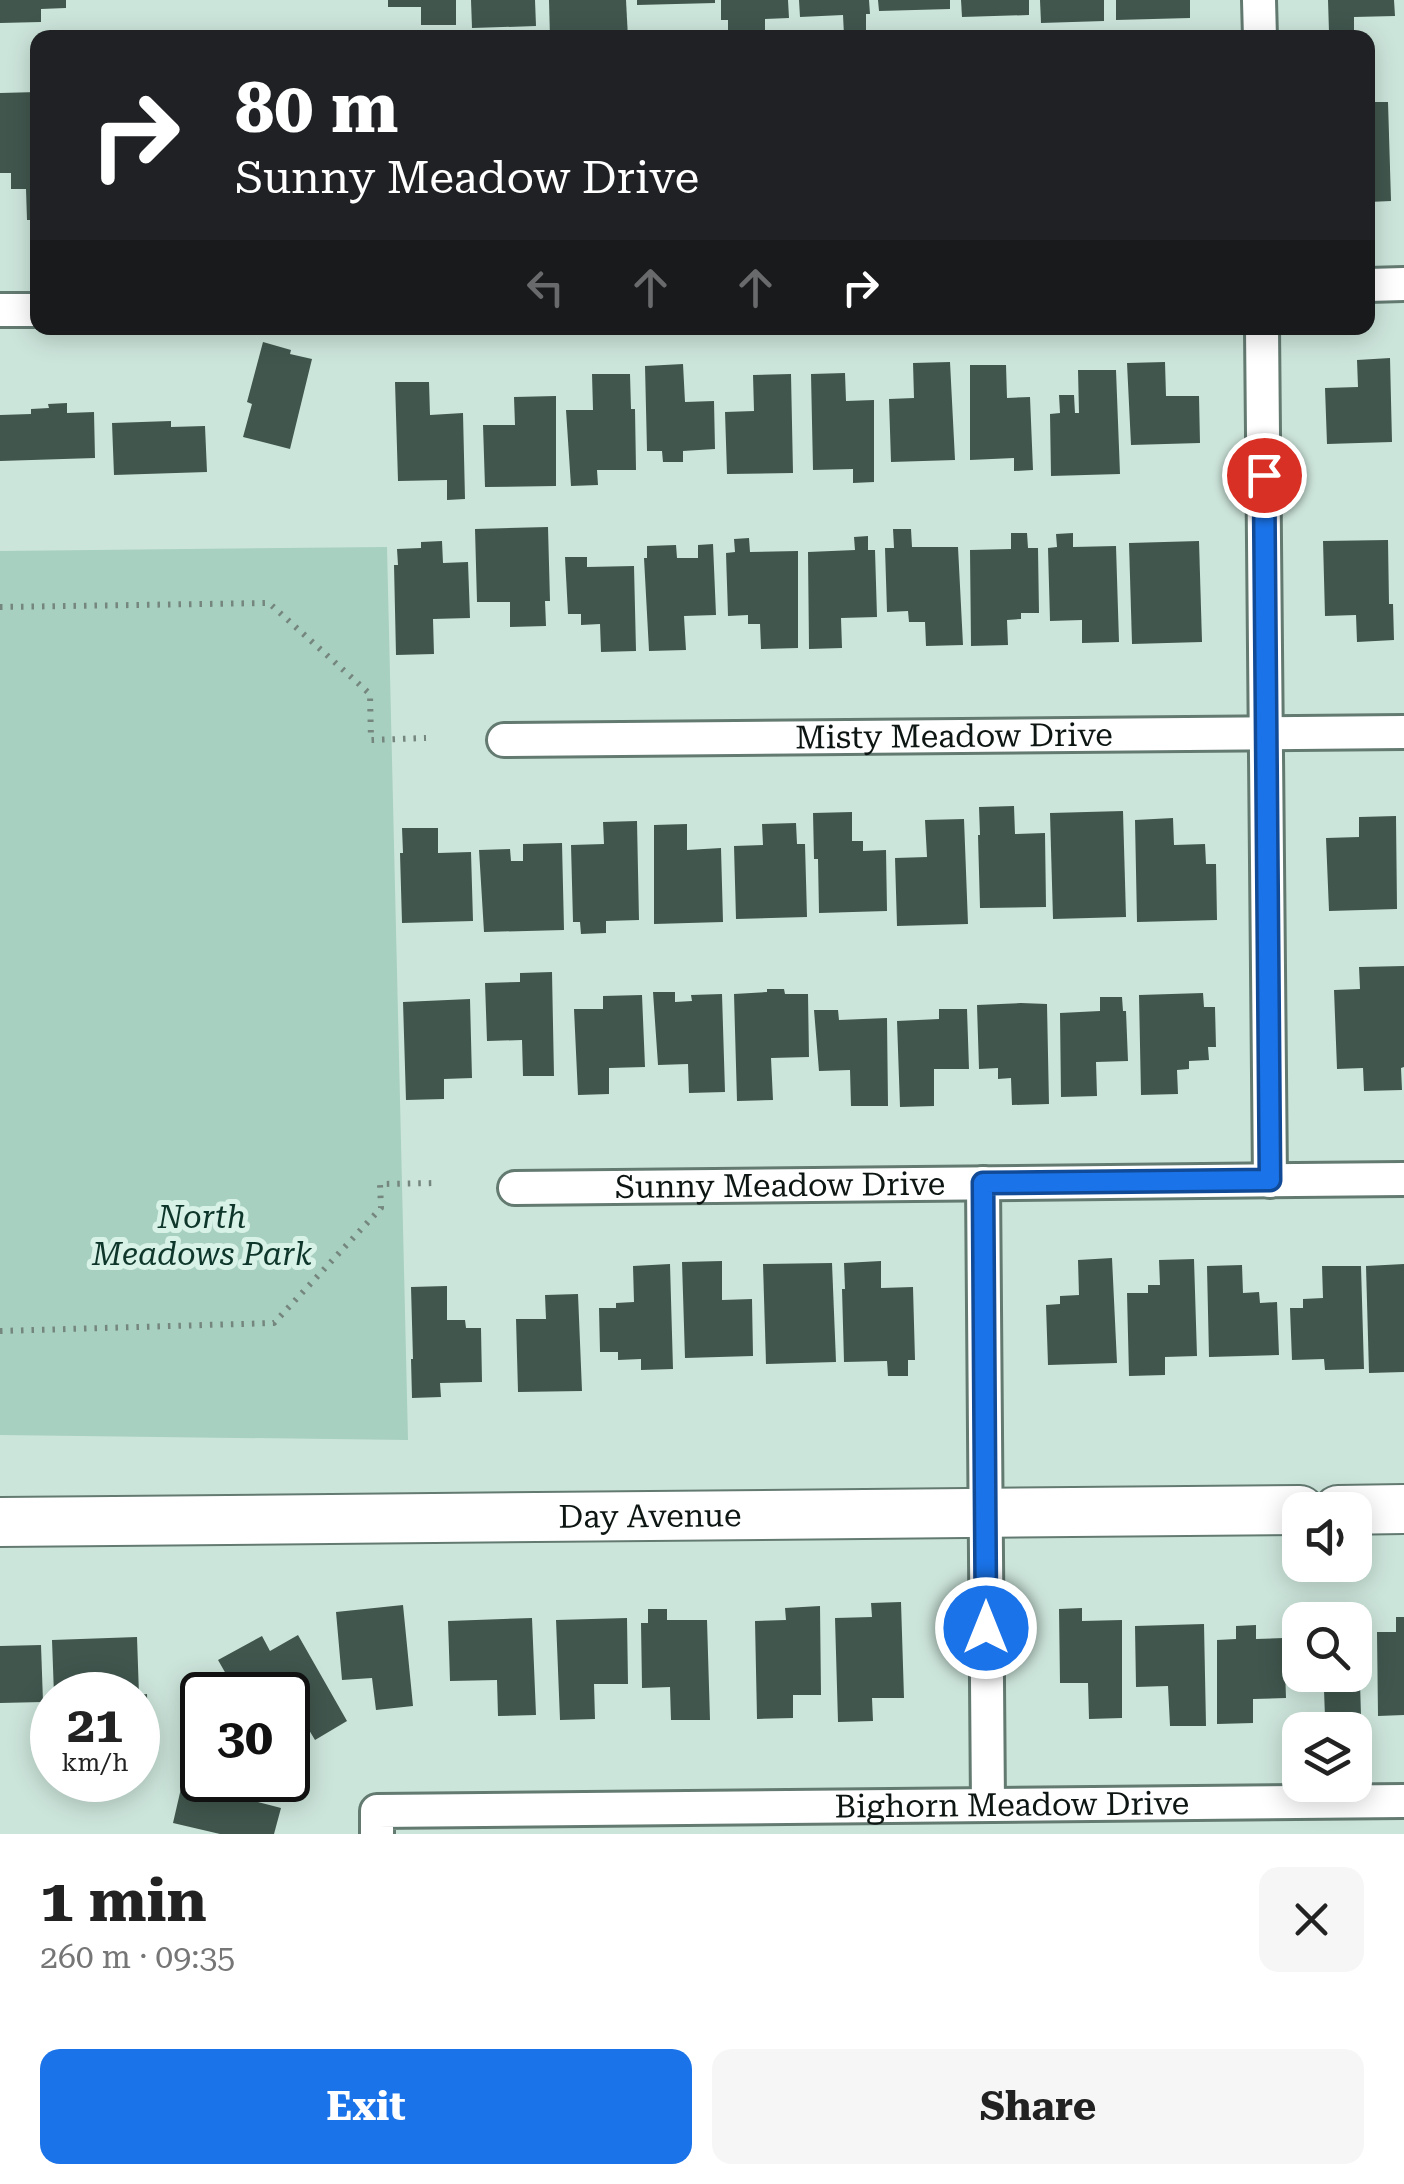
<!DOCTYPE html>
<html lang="en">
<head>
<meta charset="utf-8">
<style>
	:root { --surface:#fff; --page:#f6f6f6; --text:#222; --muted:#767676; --accent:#1a73e8 }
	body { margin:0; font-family:"Roboto Serif",serif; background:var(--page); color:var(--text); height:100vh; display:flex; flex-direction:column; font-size:38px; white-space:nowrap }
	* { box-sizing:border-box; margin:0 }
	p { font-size:32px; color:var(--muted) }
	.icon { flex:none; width:55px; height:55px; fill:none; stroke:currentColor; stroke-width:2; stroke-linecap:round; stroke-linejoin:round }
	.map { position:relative; height:1834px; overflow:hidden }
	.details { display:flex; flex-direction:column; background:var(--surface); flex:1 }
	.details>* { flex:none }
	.banner { position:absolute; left:30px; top:30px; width:1345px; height:305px; border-radius:20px; box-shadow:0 5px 25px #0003; background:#202124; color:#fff; overflow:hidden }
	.buttons { position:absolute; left:1282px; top:1492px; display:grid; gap:20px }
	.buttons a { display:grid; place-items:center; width:90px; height:90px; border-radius:20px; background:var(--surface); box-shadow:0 5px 25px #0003; font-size:50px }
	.speed { position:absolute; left:30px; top:1672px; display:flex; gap:20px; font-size:50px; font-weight:700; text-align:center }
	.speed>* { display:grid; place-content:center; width:130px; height:130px; border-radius:50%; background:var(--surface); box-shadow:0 5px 25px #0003; line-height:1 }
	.speed small { font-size:25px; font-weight:400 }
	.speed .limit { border:5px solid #111; border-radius:15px; background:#fff; color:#111 }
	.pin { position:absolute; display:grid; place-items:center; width:85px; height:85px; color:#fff; margin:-42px; border:5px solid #fff; border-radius:50%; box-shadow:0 2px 10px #0007 }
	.me { position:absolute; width:110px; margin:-55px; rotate:0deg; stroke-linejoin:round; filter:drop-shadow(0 0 8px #0008) }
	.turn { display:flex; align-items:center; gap:35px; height:210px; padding:0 40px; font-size:45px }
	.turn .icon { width:130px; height:130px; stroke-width:2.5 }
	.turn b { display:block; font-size:70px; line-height:85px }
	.lanes { display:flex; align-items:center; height:95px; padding:0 40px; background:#0003; justify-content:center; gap:50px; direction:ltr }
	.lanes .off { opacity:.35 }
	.round { display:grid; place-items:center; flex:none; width:105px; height:105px; border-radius:20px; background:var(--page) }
	.head { display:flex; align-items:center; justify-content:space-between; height:170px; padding:0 40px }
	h1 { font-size:60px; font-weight:700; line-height:75px }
	.cta { display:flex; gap:20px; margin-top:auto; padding:20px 40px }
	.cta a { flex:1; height:115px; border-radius:20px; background:var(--accent); color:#fff; font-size:40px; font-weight:700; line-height:115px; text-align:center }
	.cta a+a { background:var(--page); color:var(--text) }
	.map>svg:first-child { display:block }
	.green { fill:#a7d0c0 }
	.building { fill:#41574e }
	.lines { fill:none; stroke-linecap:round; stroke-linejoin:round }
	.street-casing { stroke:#637a71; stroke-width:38 }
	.secondary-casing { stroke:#637a71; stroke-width:52 }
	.path { stroke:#75867f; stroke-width:6; stroke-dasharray:2.5 8; stroke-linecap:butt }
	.street { stroke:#fff; stroke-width:32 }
	.secondary { stroke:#fff; stroke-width:48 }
	.route-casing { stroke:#114b97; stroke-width:25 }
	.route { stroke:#1a73e8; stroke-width:18 }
	.labels { text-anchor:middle; stroke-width:10; stroke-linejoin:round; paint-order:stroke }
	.street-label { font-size:32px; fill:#0d1612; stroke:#d9f2e8 }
	.park-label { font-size:32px; font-style:italic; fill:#0e362a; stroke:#d9f2e8 }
</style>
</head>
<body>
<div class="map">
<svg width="1404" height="1834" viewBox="0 0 1404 1834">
	<rect width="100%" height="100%" fill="#cce5db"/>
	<!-- green -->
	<polygon class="green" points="387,547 408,1440 0,1435 0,551"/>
	<!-- building -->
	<g class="building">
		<polygon points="0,0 66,0 66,8 41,9 41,22 0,23"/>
		<polygon points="388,0 456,0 456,25 421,25 421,7 388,7"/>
		<polygon points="471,0 535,0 536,26 472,28"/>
		<polygon points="549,0 626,0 628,38 550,38"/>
		<polygon points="637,0 715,0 715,3 637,5"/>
		<polygon points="721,0 788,0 789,18 765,19 765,34 728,34 728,20 721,20"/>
		<polygon points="799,0 869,0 870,14 866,14 866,35 844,35 843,15 800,17"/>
		<polygon points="878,0 950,0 950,9 879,11"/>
		<polygon points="961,0 1029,0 1029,15 962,17"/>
		<polygon points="1040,0 1104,0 1104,21 1041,23"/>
		<polygon points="1116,0 1190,0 1190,18 1116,20"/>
		<polygon points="1328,0 1394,0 1395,16 1354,17 1354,31 1329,32"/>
		<polygon points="38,92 38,220 27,220 26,189 11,189 11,173 0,173 0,93"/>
		<polygon points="1368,102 1388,102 1391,201 1368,202"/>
		<polygon points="269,328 302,328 302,330 270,334"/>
		<polygon points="263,342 291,350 290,354 312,359 290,449 243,437 252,404 247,402"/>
		<polygon points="1390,358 1392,442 1327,444 1325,388 1358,387 1357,360"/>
		<polygon points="950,362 955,460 891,462 889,399 914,398 913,363"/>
		<polygon points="1165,362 1166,396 1199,396 1200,443 1131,445 1127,363"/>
		<polygon points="683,364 685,402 714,401 715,449 683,451 683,462 663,462 662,451 647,451 645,366"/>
		<polygon points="970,365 1006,365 1007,398 1030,397 1033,470 1014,471 1014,458 970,460"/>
		<polygon points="1078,370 1116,370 1120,474 1051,476 1050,414 1060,413 1059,395 1074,395 1075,413 1079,413"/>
		<polygon points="845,373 846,401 874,400 874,482 853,483 853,469 813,470 811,374"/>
		<polygon points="592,374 630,374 631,409 635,409 636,470 597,470 598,485 571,486 566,410 593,410"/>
		<polygon points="791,374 793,473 727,474 725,412 754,411 753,375"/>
		<polygon points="395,382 429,382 430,415 463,413 465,499 447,500 447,480 398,481"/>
		<polygon points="556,396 556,486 485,487 483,425 515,425 514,397"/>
		<polygon points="67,403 67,413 94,412 95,458 0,461 0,415 31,414 31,409 49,408 48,404"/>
		<polygon points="171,421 171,427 205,426 207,472 114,475 112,423"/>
		<polygon points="548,527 550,601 545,601 546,626 510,627 510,602 477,602 475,529"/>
		<polygon points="893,529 911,529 912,547 958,547 963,645 926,646 925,622 909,622 908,611 887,612 885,548 894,548"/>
		<polygon points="1011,533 1027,533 1028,548 1038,548 1039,613 1021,613 1021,619 1007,620 1008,645 971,646 970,550 1011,549"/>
		<polygon points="1073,533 1073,547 1116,546 1119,642 1082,643 1082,620 1050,621 1048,548 1057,547 1056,534"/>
		<polygon points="868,536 868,550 875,550 877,617 841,618 842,648 809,649 808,552 855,550 854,537"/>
		<polygon points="749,538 750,552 798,551 798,648 761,649 760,624 748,624 748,615 728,616 726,553 735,552 734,539"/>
		<polygon points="1388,540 1389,604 1393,604 1394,640 1357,642 1356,615 1325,616 1323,541"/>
		<polygon points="442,541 443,563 468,562 470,618 433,619 434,654 396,655 394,565 398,565 397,549 421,548 421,542"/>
		<polygon points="1199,541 1202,642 1132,644 1129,543"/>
		<polygon points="713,544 716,615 684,616 686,650 649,651 644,558 647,558 647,546 676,545 677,558 698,558 698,545"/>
		<polygon points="565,557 587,557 587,567 634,566 636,651 601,652 600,624 581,625 581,614 568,614"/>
		<polygon points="1014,806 1015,834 1045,833 1046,907 980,908 978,835 980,835 979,807"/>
		<polygon points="1123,811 1126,917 1053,919 1050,813"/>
		<polygon points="852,812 852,841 863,841 863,851 886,850 887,911 819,913 818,859 814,859 813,813"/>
		<polygon points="1396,816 1397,909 1329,911 1326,838 1359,837 1359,817"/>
		<polygon points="1173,818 1174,845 1205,844 1206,864 1216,864 1217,920 1137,922 1135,820"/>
		<polygon points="964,819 968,924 897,926 895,858 927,857 925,820"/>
		<polygon points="637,821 639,920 606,921 606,933 581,934 580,922 573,922 571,845 604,844 603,822"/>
		<polygon points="796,823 797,844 805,844 807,917 736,919 734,846 763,845 762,824"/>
		<polygon points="687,824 687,850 721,848 723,922 654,924 654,825"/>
		<polygon points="402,828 438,828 438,853 471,852 473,921 402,923 400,853 403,853"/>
		<polygon points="562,843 564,930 484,932 479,850 510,849 511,861 523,861 523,844"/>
		<polygon points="1404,966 1404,1067 1401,1068 1402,1090 1364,1091 1363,1068 1337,1069 1334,990 1360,989 1359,967"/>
		<polygon points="552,972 554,1076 523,1076 522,1040 487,1041 485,983 520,982 520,973"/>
		<polygon points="767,989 784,989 785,994 808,994 809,1057 771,1058 773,1100 737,1101 734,994 767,992"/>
		<polygon points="653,992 675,992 675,1002 692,1001 691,995 722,994 725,1092 689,1093 688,1064 658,1065"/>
		<polygon points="1203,993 1204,1007 1215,1007 1216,1047 1208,1047 1209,1060 1189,1061 1189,1069 1177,1070 1178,1094 1141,1095 1139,995"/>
		<polygon points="642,995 645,1067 609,1068 609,1094 578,1095 574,1009 603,1009 603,996"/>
		<polygon points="1100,997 1122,997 1123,1011 1126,1011 1128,1061 1096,1062 1097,1096 1061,1097 1060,1013 1100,1011"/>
		<polygon points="470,999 472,1078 444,1079 444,1099 406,1100 403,1002"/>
		<polygon points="1021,1003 1047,1004 1049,1104 1012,1105 1011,1078 998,1079 998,1068 979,1069 977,1005"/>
		<polygon points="939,1009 967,1009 969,1069 934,1069 934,1106 900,1107 897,1021 939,1019"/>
		<polygon points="814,1010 838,1010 839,1020 887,1018 888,1106 851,1106 850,1070 819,1071"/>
		<polygon points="1112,1258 1117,1363 1048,1365 1046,1305 1060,1304 1060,1296 1079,1295 1078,1260"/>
		<polygon points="1194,1259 1197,1356 1165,1357 1165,1375 1129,1376 1127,1293 1148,1293 1148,1285 1160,1285 1159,1260"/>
		<polygon points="722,1261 722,1300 752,1299 753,1356 685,1358 682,1262"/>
		<polygon points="881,1261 881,1288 913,1287 915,1360 908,1360 908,1376 888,1376 887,1361 844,1362 842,1289 845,1289 844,1263"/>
		<polygon points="832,1263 836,1362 766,1364 763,1264"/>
		<polygon points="670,1264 673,1369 641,1370 641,1359 618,1360 618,1352 600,1352 599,1308 616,1308 616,1303 634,1302 633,1266"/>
		<polygon points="1404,1264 1404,1372 1369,1373 1366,1266"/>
		<polygon points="1242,1265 1243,1293 1259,1292 1260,1303 1277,1302 1279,1355 1209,1357 1207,1266"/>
		<polygon points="1322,1266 1361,1266 1364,1369 1325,1370 1324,1359 1292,1360 1290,1308 1303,1308 1303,1299 1323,1298"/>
		<polygon points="447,1286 447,1320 465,1320 466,1328 481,1328 482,1382 440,1383 441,1397 412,1398 411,1359 413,1359 411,1287"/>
		<polygon points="578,1294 582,1391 518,1392 516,1319 546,1319 545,1295"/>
		<polygon points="901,1602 904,1698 872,1698 873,1721 838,1722 835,1618 872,1617 871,1603"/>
		<polygon points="403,1605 413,1706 376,1710 372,1678 342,1680 336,1612"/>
		<polygon points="820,1606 821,1695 793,1695 793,1718 757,1719 755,1621 786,1620 785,1608"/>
		<polygon points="1082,1608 1082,1621 1122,1620 1122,1718 1089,1719 1088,1683 1060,1683 1059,1609"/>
		<polygon points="648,1609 667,1609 667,1620 707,1620 710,1720 671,1720 670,1687 642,1688 641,1623 648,1623"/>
		<polygon points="1358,1615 1361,1716 1325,1717 1324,1690 1298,1691 1297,1675 1355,1675 1355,1620 1301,1620 1301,1617"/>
		<polygon points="1295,1617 1300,1617 1300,1664 1297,1664"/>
		<polygon points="1396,1617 1404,1617 1404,1715 1378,1716 1377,1632 1396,1632"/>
		<polygon points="532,1618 536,1715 498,1716 497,1680 450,1681 448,1621"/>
		<polygon points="627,1618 628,1684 594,1684 595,1719 560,1720 556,1620"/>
		<polygon points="1204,1624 1206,1726 1170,1726 1168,1686 1136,1687 1135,1626"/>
		<polygon points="1256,1625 1256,1639 1284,1638 1286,1698 1253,1699 1253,1723 1217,1724 1217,1640 1236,1639 1236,1626"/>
		<polygon points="298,1635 347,1721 315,1740 306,1725 288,1736 288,1695 238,1695 218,1660 262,1636 270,1651"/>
		<polygon points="137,1637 139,1695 147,1694 149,1752 138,1753 138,1695 54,1695 52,1640"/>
		<polygon points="41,1645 43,1702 0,1703 0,1646"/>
		<polygon points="188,1758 202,1761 202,1780 246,1780 242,1798 281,1808 274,1834 220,1834 173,1823"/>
	</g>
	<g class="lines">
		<!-- street casing -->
		<g class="street-casing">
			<g id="street">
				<polyline points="1259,0 1260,38"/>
				<polyline points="1368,285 1404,284"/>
				<polyline points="0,310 38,310"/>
				<polyline points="1262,328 1270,1181"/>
				<path id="s1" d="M504,740L1404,732"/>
				<polyline points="983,1183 988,1805"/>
				<path id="s2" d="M515,1188L1404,1179"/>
				<path id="s3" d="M377,1834V1811L1404,1801"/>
			</g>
		</g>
		<!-- secondary casing -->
		<g class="secondary-casing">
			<g id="secondary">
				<polyline points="1338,1510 1404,1509"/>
				<path id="s4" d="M0,1522L1300,1510"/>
			</g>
		</g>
		<!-- path -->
		<g class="path">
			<polyline points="0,607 269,603 370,694 371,740 426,738"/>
			<polyline points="0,1331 274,1323 381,1208 380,1184 436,1183"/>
		</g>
		<!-- street -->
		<use href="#street" class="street"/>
		<!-- secondary -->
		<use href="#secondary" class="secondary"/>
	</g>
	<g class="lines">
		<!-- route casing -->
		<g class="route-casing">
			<polyline id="route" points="986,1628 983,1183 1270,1180 1264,475"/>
		</g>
		<!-- route -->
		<use href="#route" class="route"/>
	</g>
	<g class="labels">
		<!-- street labels -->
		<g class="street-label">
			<text dy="11" stroke="none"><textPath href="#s1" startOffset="450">Misty Meadow Drive</textPath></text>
			<text dy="11" stroke="none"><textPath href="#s2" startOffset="265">Sunny Meadow Drive</textPath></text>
			<text dy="11" stroke="none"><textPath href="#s4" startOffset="650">Day Avenue</textPath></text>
			<text dy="11" stroke="none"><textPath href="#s3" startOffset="658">Bighorn Meadow Drive</textPath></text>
		</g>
		<!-- park labels -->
		<g class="park-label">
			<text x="202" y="1228">North<tspan x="202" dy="37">Meadows Park</tspan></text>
		</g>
	</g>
</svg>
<div class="buttons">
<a><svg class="icon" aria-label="sound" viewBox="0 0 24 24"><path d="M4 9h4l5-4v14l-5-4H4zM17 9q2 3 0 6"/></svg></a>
<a><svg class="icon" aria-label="search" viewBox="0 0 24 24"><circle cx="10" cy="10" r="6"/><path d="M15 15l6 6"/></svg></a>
<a><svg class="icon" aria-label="layers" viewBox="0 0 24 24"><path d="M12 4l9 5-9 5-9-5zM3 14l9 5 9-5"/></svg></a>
</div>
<div class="speed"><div>21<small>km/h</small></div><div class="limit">30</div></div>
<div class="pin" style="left:1264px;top:475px;background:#d93025"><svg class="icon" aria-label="arrive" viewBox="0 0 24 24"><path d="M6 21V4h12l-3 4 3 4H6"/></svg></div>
<svg class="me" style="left:986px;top:1628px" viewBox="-20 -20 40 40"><circle r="17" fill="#1a73e8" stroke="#fff" stroke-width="3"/><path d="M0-11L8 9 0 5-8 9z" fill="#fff"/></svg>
<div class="banner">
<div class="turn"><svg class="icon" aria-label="right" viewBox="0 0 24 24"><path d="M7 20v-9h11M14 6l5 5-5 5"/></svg><div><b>80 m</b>Sunny Meadow Drive</div></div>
<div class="lanes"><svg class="icon off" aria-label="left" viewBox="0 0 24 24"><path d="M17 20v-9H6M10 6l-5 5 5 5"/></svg><svg class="icon off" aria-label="ahead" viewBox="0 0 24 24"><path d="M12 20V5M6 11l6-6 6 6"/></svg><svg class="icon off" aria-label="ahead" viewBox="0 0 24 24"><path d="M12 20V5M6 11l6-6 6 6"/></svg><svg class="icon" aria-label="right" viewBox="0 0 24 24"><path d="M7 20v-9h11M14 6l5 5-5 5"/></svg></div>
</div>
</div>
<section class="details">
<div class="head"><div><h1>1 min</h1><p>260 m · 09:35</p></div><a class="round"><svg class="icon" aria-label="close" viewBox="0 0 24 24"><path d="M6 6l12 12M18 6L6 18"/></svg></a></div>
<div class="cta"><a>Exit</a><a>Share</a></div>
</section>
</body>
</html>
